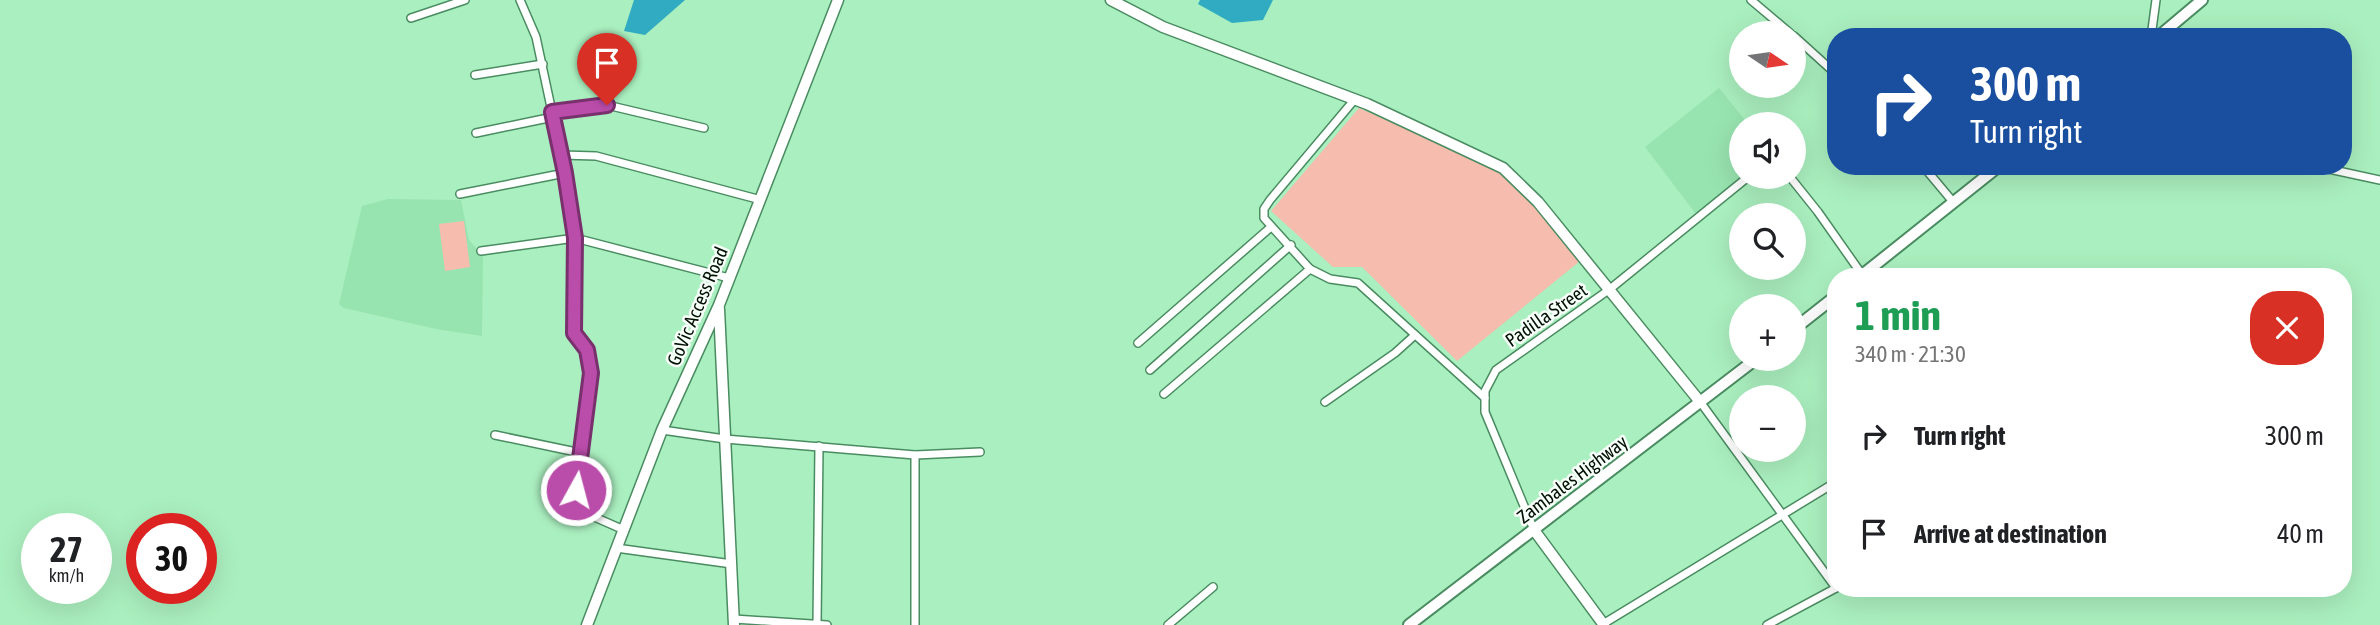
<!DOCTYPE html>
<html lang="en">
<head>
<meta charset="utf-8">
<style>
	:root { --surface:#fff; --page:#f2f2f2; --text:#202124; --muted:#757577 }
	body { margin:0; font-family:"Asap Condensed",sans-serif; background:var(--page); color:var(--text); height:100vh; display:flex; flex-direction:column; font-size:26px; white-space:nowrap }
	* { box-sizing:border-box; margin:0 }
	p { font-size:23px; color:var(--muted) }
	.icon { flex:none; width:38px; height:38px; fill:none; stroke:currentColor; stroke-width:2; stroke-linecap:round; stroke-linejoin:round }
	.map { position:relative; flex:1; overflow:hidden }
	.details { position:absolute; left:1827px; top:268px; width:525px; height:329px; display:flex; flex-direction:column; background:var(--surface); border-radius:28px; box-shadow:0 7px 28px #0002 }
	.details>* { flex:none }
	.banner { position:absolute; left:1827px; top:28px; width:525px; height:147px; border-radius:28px; box-shadow:0 7px 28px #0002; background:#1a4fa0; color:#fff; overflow:hidden }
	.needle { width:46px; rotate:103deg }
	.fabs { position:absolute; left:1729px; top:21px; display:grid; gap:14px }
	.fabs a { display:grid; place-items:center; width:77px; height:77px; border-radius:50%; background:var(--surface); box-shadow:0 7px 28px #0002; font-size:35px }
	.speed { position:absolute; left:21px; top:513px; display:flex; gap:14px; font-size:35px; font-weight:700; text-align:center }
	.speed>* { display:grid; place-content:center; width:91px; height:91px; border-radius:50%; background:var(--surface); box-shadow:0 7px 28px #0002; line-height:1 }
	.speed small { font-size:18px; font-weight:400 }
	.speed .limit { border:10px solid #d22; background:#fff; color:#111 }
	.pin { position:absolute; display:grid; place-items:center; width:60px; height:60px; color:#fff; margin:-72px -30px; border-radius:50% 50% 50% 0; rotate:-45deg; box-shadow:0 0 7px #0007 }
	.pin .icon { rotate:45deg }
	.me { position:absolute; width:77px; margin:-38px; rotate:7deg; stroke-linejoin:round; filter:drop-shadow(0 0 5px #0008) }
	.turn { display:flex; align-items:center; gap:24px; height:147px; padding:0 28px; font-size:32px }
	.turn .icon { width:91px; height:91px; stroke-width:2.5 }
	.turn b { display:block; font-size:49px; line-height:60px }
	.round { display:grid; place-items:center; flex:none; width:74px; height:74px; border-radius:28px; background:var(--page) }
	.summary { display:flex; align-items:center; justify-content:space-between; height:119px; padding:0 28px }
	h1 { font-size:42px; font-weight:700; line-height:52px; color:#1e9e55 }
	ul { padding:0; list-style:none }
	li { display:flex; align-items:center; gap:21px; height:98px; padding:0 28px }
	li div { flex:1 }
	li b { display:block; font-size:26px }
	li em { font-style:normal }
	.map>svg:first-child { display:block }
	.built { fill:#98e4b0 }
	.green { fill:#f6bcae }
	.water { fill:#30abc2 }
	.lines { fill:none; stroke-linecap:round; stroke-linejoin:round }
	.street-casing { stroke:#4a8c61; stroke-width:10 }
	.secondary-casing { stroke:#4a8c61; stroke-width:13 }
	.primary-casing { stroke:#4a8c61; stroke-width:14 }
	.street { stroke:#fff; stroke-width:7 }
	.secondary { stroke:#fff; stroke-width:10 }
	.primary { stroke:#fff; stroke-width:10 }
	.route-casing { stroke:#79316e; stroke-width:18 }
	.route { stroke:#ba4caa; stroke-width:12 }
	.labels { text-anchor:middle; stroke-width:5; stroke-linejoin:round; paint-order:stroke }
	.street-label { font-size:19px; fill:#001103; stroke:#f8fffa }
</style>
</head>
<body>
<div class="map">
<svg width="2380" height="625" viewBox="0 0 2380 625">
	<rect width="100%" height="100%" fill="#aaefbf"/>
	<!-- built -->
	<g class="built">
		<polygon points="1719,88 1748,124 1741,124 1741,177 1745,177 1696,214 1645,147"/>
		<polygon points="388,199 461,200 469,240 483,256 482,336 436,329 344,308 339,304 362,206"/>
	</g>
	<!-- green -->
	<g class="green">
		<polygon points="1359,108 1506,172 1580,261 1457,361 1362,267 1333,267 1271,211"/>
		<polygon points="464,221 470,267 445,271 439,224"/>
	</g>
	<!-- water -->
	<g class="water">
		<polygon points="634,0 685,0 645,35 624,31"/>
		<polygon points="1200,0 1273,0 1263,20 1232,23 1198,4"/>
	</g>
	<g class="lines">
		<!-- street casing -->
		<g class="street-casing">
			<g id="street">
				<polyline points="520,0 536,37 565,173 575,238 574,333 588,350 591,373 574,508 624,530"/>
				<polyline points="1751,0 1790,33"/>
				<polyline points="411,18 465,0"/>
				<polyline points="1794,36 1836,74"/>
				<polyline points="2151,37 2156,0"/>
				<polyline points="475,75 543,64"/>
				<polyline points="1355,99 1270,200 1264,209 1264,218 1310,269 1330,279 1358,283 1485,398"/>
				<polyline points="552,112 607,105 704,128"/>
				<polyline points="476,133 553,117"/>
				<polyline points="562,155 596,156 761,200"/>
				<polyline points="1923,166 1954,203"/>
				<polyline points="2315,166 2380,180"/>
				<polyline points="1790,177 1818,212 1863,276"/>
				<polyline points="460,194 565,173"/>
				<polyline points="481,251 575,238 729,278"/>
				<polyline points="1138,343 1271,227"/>
				<polyline points="1150,370 1291,245"/>
				<polyline points="1164,394 1310,269"/>
				<polyline points="1325,402 1395,353 1415,335"/>
				<polyline points="1701,403 1836,588"/>
				<polyline points="662,430 725,439 915,455 980,452"/>
				<polyline points="495,435 581,453"/>
				<polyline points="915,455 915,625"/>
				<polyline points="1534,530 1485,412 1485,391 1496,370 1610,289 1748,177"/>
				<polyline points="616,548 732,564"/>
				<polyline points="734,619 827,625"/>
				<polyline points="1603,624 1836,482"/>
				<polyline points="817,625 819,446"/>
				<polyline points="1168,625 1213,587"/>
				<polyline points="1767,625 1836,588"/>
			</g>
		</g>
		<!-- secondary casing -->
		<g class="secondary-casing">
			<g id="secondary">
				<polyline points="1111,0 1163,27 1367,104 1503,168 1538,202 1701,403"/>
				<polyline points="719,309 734,625"/>
				<polyline points="1534,530 1604,625"/>
				<polyline points="587,625 662,430 719,305 838,0"/>
			</g>
		</g>
		<!-- primary casing -->
		<g class="primary-casing">
			<g id="primary">
				<polyline points="2158,37 2202,0"/>
				<polyline points="1861,276 1999,166"/>
				<polyline points="1794,329 1836,296"/>
				<polyline points="1409,625 1756,359"/>
			</g>
		</g>
		<!-- street -->
		<use href="#street" class="street"/>
		<!-- secondary -->
		<use href="#secondary" class="secondary"/>
		<!-- primary -->
		<use href="#primary" class="primary"/>
	</g>
	<g class="lines">
		<!-- route casing -->
		<g class="route-casing">
			<polyline id="route" points="576,490 591,373 587,350 574,333 575,238 565,173 552,112 607,105"/>
		</g>
		<!-- route -->
		<use href="#route" class="route"/>
	</g>
	<g class="labels">
		<!-- street labels -->
		<g class="street-label">
			<text transform="translate(697 306) rotate(-67)" y="7">GoVic Access Road</text>
			<text transform="translate(1546 315) rotate(-35)" y="7">Padilla Street</text>
			<text transform="translate(1572 479) rotate(-37)" y="7">Zambales Highway</text>
		</g>
	</g>
</svg>
<div class="fabs">
<a><svg class="needle" viewBox="-14 -14 28 28"><path d="M0-13l5 13h-10z" fill="#e53935"/><path d="M0 13l5-13h-10z" fill="#757577"/></svg></a>
<a><svg class="icon" aria-label="sound" viewBox="0 0 24 24"><path d="M4 9h4l5-4v14l-5-4H4zM17 9q2 3 0 6"/></svg></a>
<a><svg class="icon" aria-label="search" viewBox="0 0 24 24"><circle cx="10" cy="10" r="6"/><path d="M15 15l6 6"/></svg></a>
<a>+</a>
<a>−</a>
</div>
<div class="speed"><div>27<small>km/h</small></div><div class="limit">30</div></div>
<div class="pin" style="left:607px;top:105px;background:#d93025"><svg class="icon" aria-label="arrive" viewBox="0 0 24 24"><path d="M6 21V4h12l-3 4 3 4H6"/></svg></div>
<svg class="me" style="left:576px;top:490px" viewBox="-20 -20 40 40"><circle r="17" fill="#ba4caa" stroke="#fff" stroke-width="3"/><path d="M0-11L8 9 0 5-8 9z" fill="#fff"/></svg>
<div class="banner">
<div class="turn"><svg class="icon" aria-label="right" viewBox="0 0 24 24"><path d="M7 20v-9h11M14 6l5 5-5 5"/></svg><div><b>300 m</b>Turn right</div></div>
</div>
<section class="details">
<div class="summary"><div><h1>1 min</h1><p>340 m · 21:30</p></div><a class="round" style="background:#d93025;color:#fff"><svg class="icon" aria-label="close" viewBox="0 0 24 24"><path d="M6 6l12 12M18 6L6 18"/></svg></a></div>
<ul>
<li><svg class="icon" aria-label="right" viewBox="0 0 24 24"><path d="M7 20v-9h11M14 6l5 5-5 5"/></svg><div><b>Turn right</b></div><em>300 m</em></li>
<li><svg class="icon" aria-label="arrive" viewBox="0 0 24 24"><path d="M6 21V4h12l-3 4 3 4H6"/></svg><div><b>Arrive at destination</b></div><em>40 m</em></li>
</ul>
</section>
</div>
</body>
</html>
